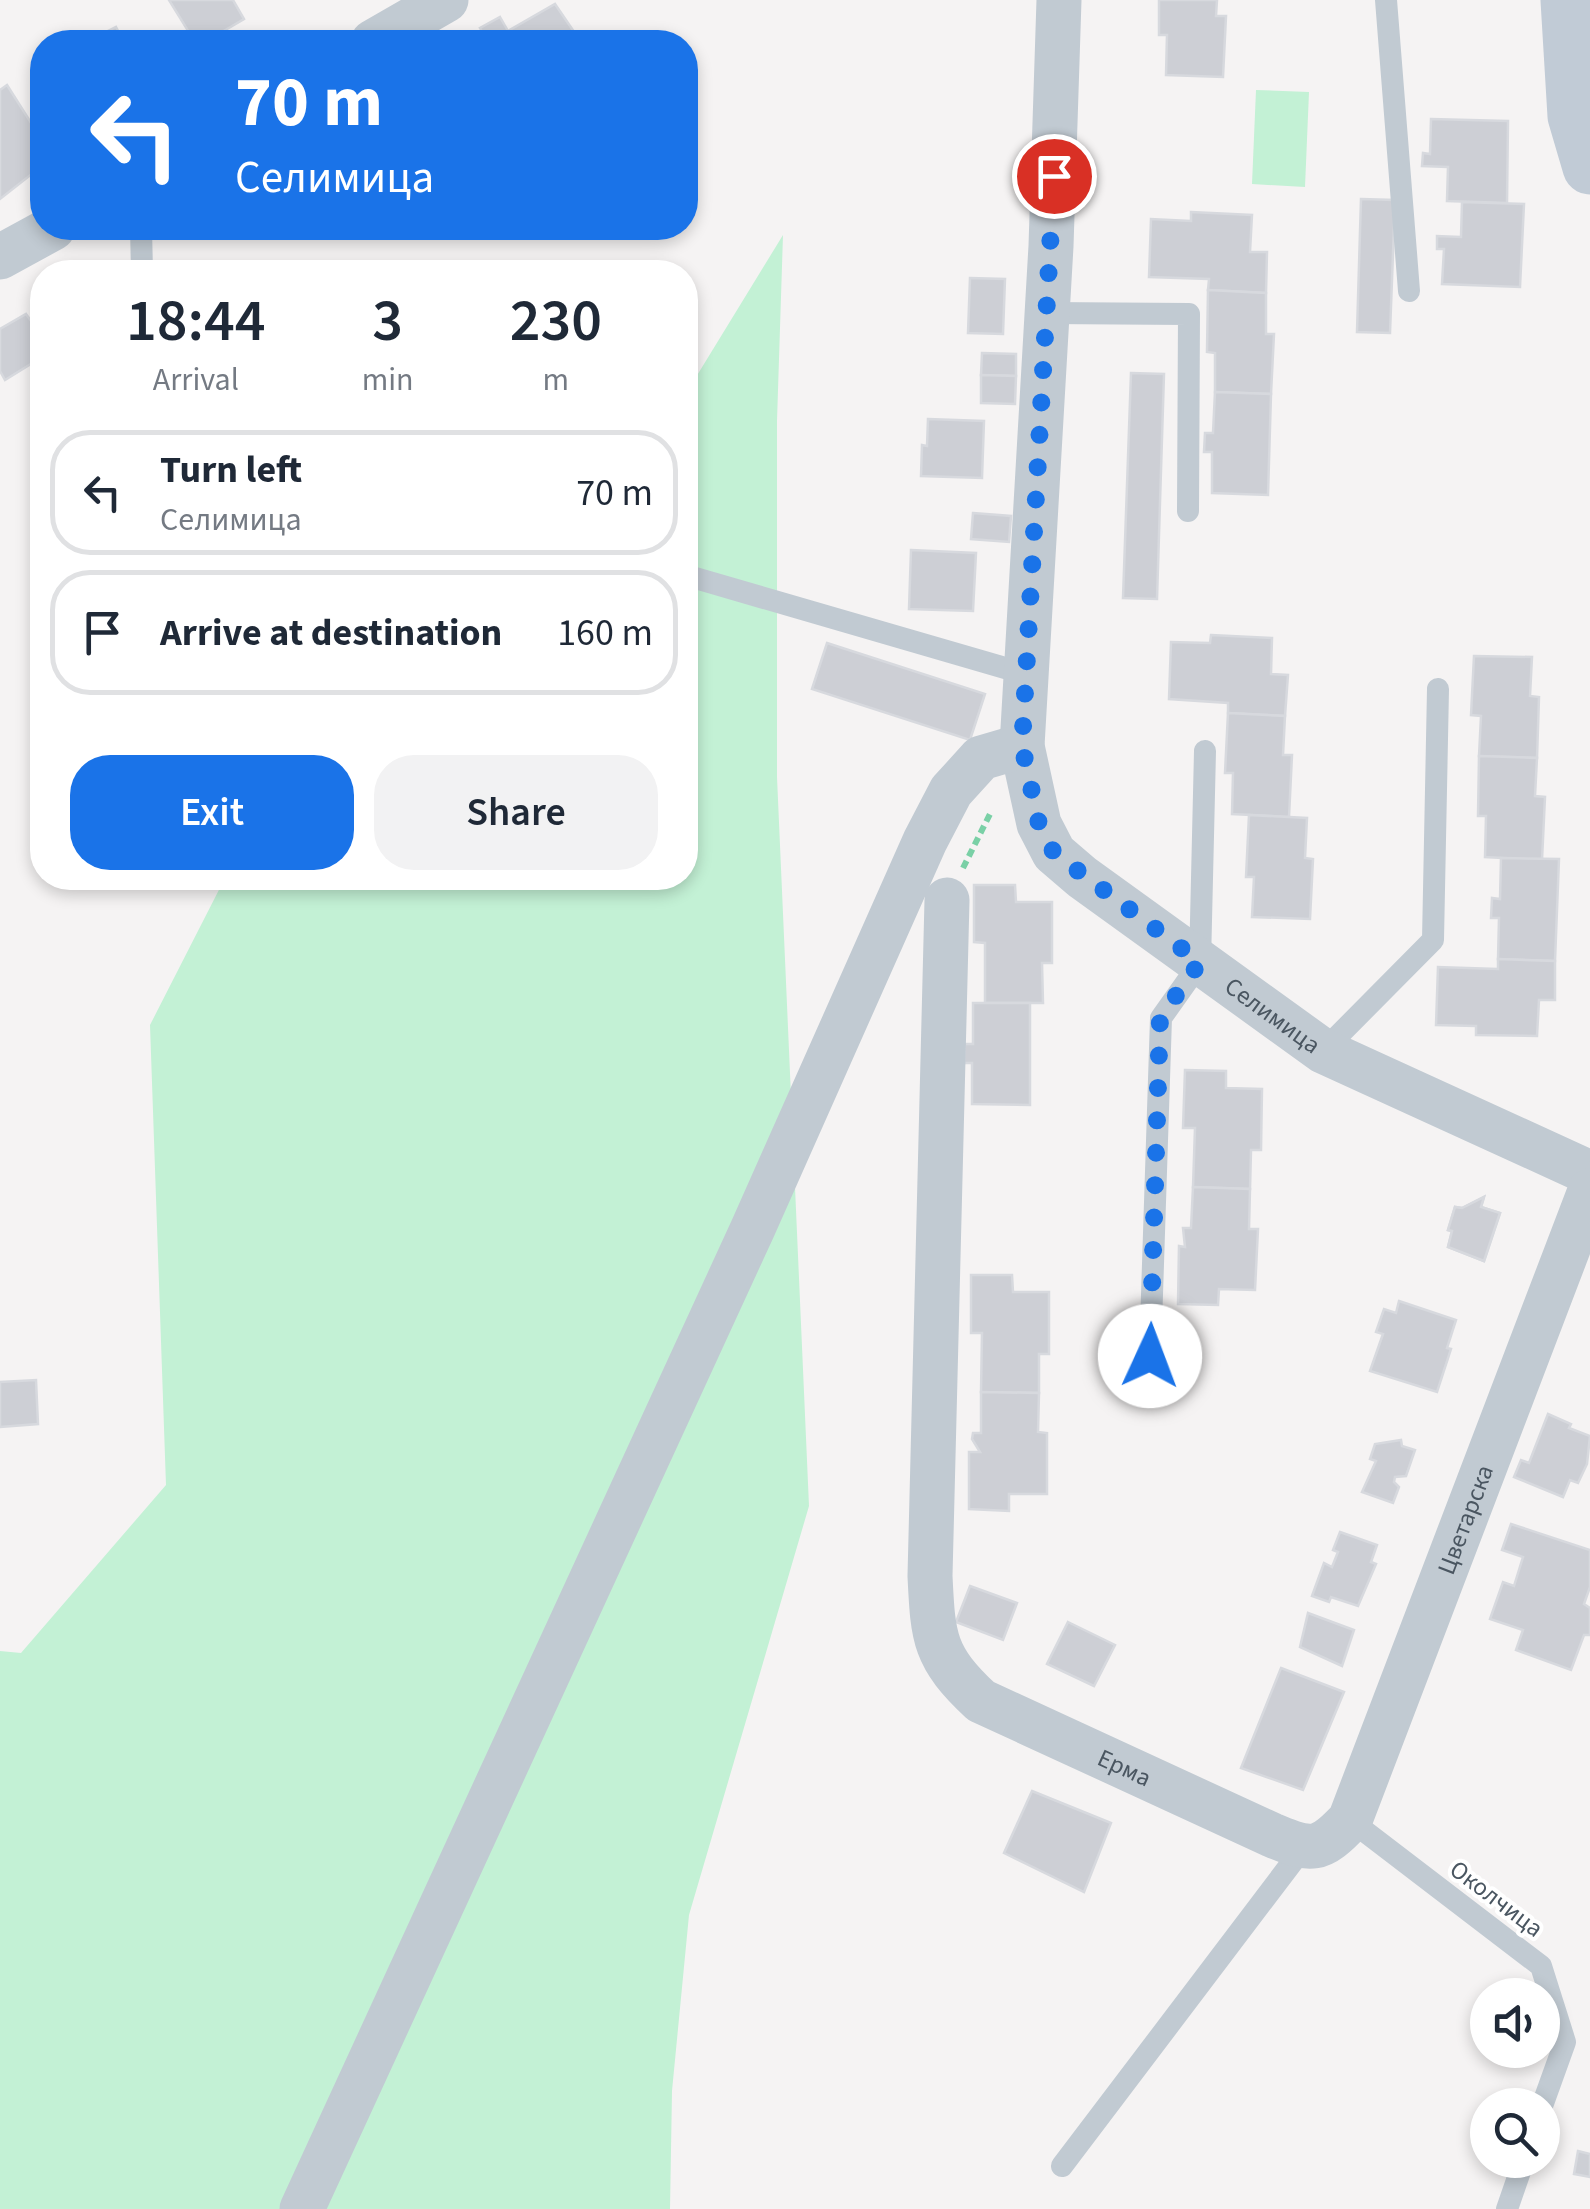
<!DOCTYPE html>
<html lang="en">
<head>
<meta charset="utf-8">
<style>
	:root { --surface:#fff; --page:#f2f2f3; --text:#1f2937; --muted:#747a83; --line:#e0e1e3; --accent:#1a73e8 }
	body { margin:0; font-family:"Source Sans 3",sans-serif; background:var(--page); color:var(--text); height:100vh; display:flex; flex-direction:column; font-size:38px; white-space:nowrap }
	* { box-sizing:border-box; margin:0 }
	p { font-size:32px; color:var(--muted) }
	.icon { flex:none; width:55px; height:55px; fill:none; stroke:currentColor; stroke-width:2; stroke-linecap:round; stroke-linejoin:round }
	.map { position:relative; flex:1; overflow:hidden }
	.drawer { position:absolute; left:30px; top:260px; width:668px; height:630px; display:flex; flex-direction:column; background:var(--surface); border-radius:40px; box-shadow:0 5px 15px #0003 }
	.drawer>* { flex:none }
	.banner { position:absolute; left:30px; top:30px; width:668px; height:210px; border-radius:40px; box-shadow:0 5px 15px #0003; background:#1a73e8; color:#fff; overflow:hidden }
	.tools { position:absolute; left:1470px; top:1978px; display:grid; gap:20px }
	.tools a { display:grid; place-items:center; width:90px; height:90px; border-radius:50%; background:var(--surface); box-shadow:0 5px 15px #0003; font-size:50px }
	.pin { position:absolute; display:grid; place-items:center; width:85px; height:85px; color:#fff; margin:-42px; border:5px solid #fff; border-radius:50%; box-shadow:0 2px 10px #0007 }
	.me { position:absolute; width:110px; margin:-55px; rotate:2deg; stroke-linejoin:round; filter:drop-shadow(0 0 8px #0008) }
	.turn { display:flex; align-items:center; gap:35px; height:210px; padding:0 40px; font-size:45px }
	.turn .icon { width:130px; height:130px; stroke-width:2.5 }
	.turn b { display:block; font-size:70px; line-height:85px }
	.eta { display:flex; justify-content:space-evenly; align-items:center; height:170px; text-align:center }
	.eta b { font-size:60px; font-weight:600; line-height:70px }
	.primary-button { display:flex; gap:20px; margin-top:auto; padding:20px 40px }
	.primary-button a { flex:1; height:115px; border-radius:40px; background:var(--accent); color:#fff; font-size:40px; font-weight:600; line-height:115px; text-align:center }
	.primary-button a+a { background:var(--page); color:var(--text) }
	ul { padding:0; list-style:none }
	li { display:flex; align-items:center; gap:30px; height:125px; margin:0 20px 15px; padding:0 20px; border:5px solid var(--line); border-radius:40px }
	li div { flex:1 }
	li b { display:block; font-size:38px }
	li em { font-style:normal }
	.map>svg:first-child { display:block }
	.green { fill:#c3f1d5 }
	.building { fill:#cdcfd5; stroke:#d7d9de; stroke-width:2.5 }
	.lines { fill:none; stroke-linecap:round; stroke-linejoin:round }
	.path { stroke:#7ad0a6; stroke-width:6; stroke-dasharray:8 5; stroke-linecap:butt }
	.lane { stroke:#c1cad2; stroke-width:22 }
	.street { stroke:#c1cad2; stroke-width:45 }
	.secondary { stroke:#c1cbd6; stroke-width:55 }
	.route { stroke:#1a73e8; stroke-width:18; stroke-dasharray:0 32.4 }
	.labels { text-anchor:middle; stroke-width:8; stroke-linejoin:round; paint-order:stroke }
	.street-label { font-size:25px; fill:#4a5661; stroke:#fff }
</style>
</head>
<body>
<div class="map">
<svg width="1590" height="2209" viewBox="0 0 1590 2209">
	<rect width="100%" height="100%" fill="#f5f3f3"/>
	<!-- green -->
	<g class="green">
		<polygon points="1256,90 1309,92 1305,187 1252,184"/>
		<polygon points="783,235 777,421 777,777 809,1506 689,1915 672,2091 670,2209 0,2209 0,1651 21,1653 166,1485 150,1025 225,878 685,878 685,395"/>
	</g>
	<!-- building -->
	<g class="building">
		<polygon points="169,0 233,0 244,19 222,32 224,37 216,42 195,42"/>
		<polygon points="1159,0 1217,0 1216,16 1226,16 1223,77 1166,75 1167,35 1159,35"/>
		<polygon points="555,4 581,42 514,42 508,31"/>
		<polygon points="500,17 508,31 514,42 488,42 480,28"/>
		<polygon points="116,27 124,42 86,42"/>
		<polygon points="7,85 42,140 42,166 0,199 0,90"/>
		<polygon points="1431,119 1508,121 1507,203 1447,201 1448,167 1422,166 1423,153 1430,154"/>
		<polygon points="1361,199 1395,200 1390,333 1357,332"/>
		<polygon points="1462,202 1524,204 1520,287 1442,284 1444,249 1437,249 1437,236 1461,237"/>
		<polygon points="1191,212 1252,215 1250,252 1267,252 1266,293 1208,290 1209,279 1149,277 1151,219 1191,221"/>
		<polygon points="970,278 1005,279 1003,334 968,333"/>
		<polygon points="1208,290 1266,293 1266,334 1274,334 1271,394 1215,392 1215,353 1207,352"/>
		<polygon points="26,314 42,336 42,357 5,380 0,371 0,329"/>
		<polygon points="982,353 1016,354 1016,376 981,375"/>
		<polygon points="1131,373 1164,374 1157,599 1123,598"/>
		<polygon points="981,375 1016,376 1015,404 981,403"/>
		<polygon points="1215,392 1271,394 1268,495 1212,493 1212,452 1204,452 1205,433 1213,433"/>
		<polygon points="928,419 984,421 982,478 921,476 922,445 927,446"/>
		<polygon points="973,513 1011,516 1009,542 971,539"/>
		<polygon points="911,550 976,553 973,611 909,609"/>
		<polygon points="1211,635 1272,638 1271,674 1288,675 1285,716 1228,713 1228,703 1169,699 1171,642 1210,643"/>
		<polygon points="827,643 985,694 970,740 812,689"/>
		<polygon points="1474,656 1532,657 1530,696 1539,697 1537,758 1479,756 1481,716 1471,715"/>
		<polygon points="1228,713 1285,716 1283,755 1292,755 1289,817 1232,814 1233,773 1225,773"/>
		<polygon points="1479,756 1537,758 1535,796 1545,797 1542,860 1485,857 1486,816 1478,816"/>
		<polygon points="1249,815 1307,818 1305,858 1313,859 1310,919 1252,917 1254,877 1246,877"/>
		<polygon points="1501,858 1559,859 1555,961 1498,959 1499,918 1491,918 1492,898 1500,899"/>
		<polygon points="974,885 1015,885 1016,902 1052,902 1052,963 1042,963 1043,1003 985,1003 985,943 974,942"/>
		<polygon points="1498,959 1555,961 1555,1000 1539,1000 1537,1036 1476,1035 1476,1026 1436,1025 1438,967 1498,969"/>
		<polygon points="973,1003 1030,1003 1030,1105 972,1104 972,1063 964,1063 965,1044 973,1044"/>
		<polygon points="1185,1070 1226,1071 1226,1088 1262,1089 1261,1150 1251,1150 1250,1189 1193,1187 1195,1128 1183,1128"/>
		<polygon points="1193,1187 1250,1189 1249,1229 1258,1229 1255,1290 1219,1289 1218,1305 1178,1304 1179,1246 1185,1247 1183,1228 1191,1228"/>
		<polygon points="1484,1197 1481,1207 1500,1213 1484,1261 1448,1247 1452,1231 1448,1230 1455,1207 1462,1208"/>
		<polygon points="1484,1197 1481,1207 1500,1213 1484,1261 1448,1247 1452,1231 1448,1230 1455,1207 1462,1208"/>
		<polygon points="971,1275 1012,1275 1013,1292 1049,1292 1049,1354 1039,1354 1039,1393 981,1392 982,1333 971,1333"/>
		<polygon points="1399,1301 1456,1320 1447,1348 1451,1349 1437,1392 1370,1371 1383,1334 1376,1332 1384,1309 1396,1313"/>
		<polygon points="36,1380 38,1424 0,1427 0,1382"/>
		<polygon points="981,1392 1039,1393 1038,1432 1047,1433 1047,1494 1009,1494 1009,1511 969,1509 969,1452 980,1452 972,1439 973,1433 981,1433"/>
		<polygon points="1548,1414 1571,1424 1569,1428 1590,1436 1587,1464 1578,1483 1570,1480 1563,1497 1514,1477 1521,1460 1529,1463"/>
		<polygon points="1401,1440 1402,1446 1415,1450 1406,1476 1395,1477 1394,1482 1399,1487 1393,1503 1362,1492 1376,1461 1370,1459 1375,1444"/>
		<polygon points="1511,1524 1590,1550 1590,1587 1584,1604 1590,1608 1590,1635 1584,1635 1571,1670 1516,1650 1523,1630 1490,1619 1503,1582 1514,1586 1523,1557 1502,1550"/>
		<polygon points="1340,1532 1377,1545 1371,1562 1376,1564 1358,1606 1331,1597 1329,1602 1312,1596 1324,1563 1332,1567 1338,1552 1333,1550"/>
		<polygon points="970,1586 1017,1603 1003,1640 956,1622"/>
		<polygon points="1308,1613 1354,1630 1342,1666 1300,1647"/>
		<polygon points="1068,1622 1115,1645 1094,1686 1047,1664"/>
		<polygon points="1281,1668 1344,1692 1303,1790 1241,1768"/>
		<polygon points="1032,1791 1111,1823 1084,1892 1004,1853"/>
		<polygon points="1578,2151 1590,2154 1590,2177 1574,2174"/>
	</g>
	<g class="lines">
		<!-- path -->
		<polyline class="path" points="963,868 991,812"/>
		<!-- lane -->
		<g class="lane">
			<polyline points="1386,0 1409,291"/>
			<polyline points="141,228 142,272"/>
			<polyline points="1047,313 1189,314 1188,511"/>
			<polyline points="685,575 1026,674"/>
			<polyline points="1323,1051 1433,940 1438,689"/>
			<polyline points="1150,1356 1161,1018 1200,963 1205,751"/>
			<polyline points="1350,1820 1541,1966 1565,2042 1542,2106"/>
			<polyline points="1062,2166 1303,1848"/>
			<polyline points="1507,2209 1524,2160"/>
		</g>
		<!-- street -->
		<g class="street">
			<path id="s1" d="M1059,0L1051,246L1022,746L1039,824L1054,853L1082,877L1323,1051L1590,1173"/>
			<polyline points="373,42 446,0"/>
			<polyline points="0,257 53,228"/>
			<path id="s2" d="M947,900L930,1576C933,1639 934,1657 981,1701L1272,1835C1312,1852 1320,1852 1350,1820L1590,1191"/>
			<polyline points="302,2209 753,1228 925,841 951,791 981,758 1022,746"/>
		</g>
		<!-- secondary -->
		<polyline class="secondary" points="1568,0 1575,116 1590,167"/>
	</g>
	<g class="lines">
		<!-- route -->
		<polyline class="route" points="1054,176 1022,746 1039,824 1054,853 1200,962 1160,1018 1150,1356"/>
	</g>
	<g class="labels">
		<!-- street labels -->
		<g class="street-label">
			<text dy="9" stroke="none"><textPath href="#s1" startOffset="1132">Селимица</textPath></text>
			<text dy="9" stroke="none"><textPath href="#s2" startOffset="1548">Цветарска</textPath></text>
			<text dy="9" stroke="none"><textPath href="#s2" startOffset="975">Ерма</textPath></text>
			<text transform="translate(1497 1898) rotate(37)" y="9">Околчица</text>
		</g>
	</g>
</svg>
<div class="tools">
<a><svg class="icon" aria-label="sound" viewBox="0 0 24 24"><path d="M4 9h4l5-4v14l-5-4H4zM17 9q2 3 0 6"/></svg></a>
<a><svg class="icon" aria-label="search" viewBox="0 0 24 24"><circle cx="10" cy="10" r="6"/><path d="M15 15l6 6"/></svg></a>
</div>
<div class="pin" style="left:1054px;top:176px;background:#d93025"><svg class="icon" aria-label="arrive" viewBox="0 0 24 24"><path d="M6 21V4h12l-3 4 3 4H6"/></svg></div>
<svg class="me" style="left:1150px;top:1356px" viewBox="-20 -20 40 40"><circle r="19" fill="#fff"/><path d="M0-13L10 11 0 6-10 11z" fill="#1a73e8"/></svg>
<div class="banner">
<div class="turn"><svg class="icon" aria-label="left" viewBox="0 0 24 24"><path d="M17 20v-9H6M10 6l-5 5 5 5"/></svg><div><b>70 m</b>Селимица</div></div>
</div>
<section class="drawer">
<div class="eta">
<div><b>18:44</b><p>Arrival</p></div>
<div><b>3</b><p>min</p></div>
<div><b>230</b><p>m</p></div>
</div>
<ul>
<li><svg class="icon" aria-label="left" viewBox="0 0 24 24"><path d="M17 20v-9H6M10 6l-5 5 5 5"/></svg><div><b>Turn left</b><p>Селимица</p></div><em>70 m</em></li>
<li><svg class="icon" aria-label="arrive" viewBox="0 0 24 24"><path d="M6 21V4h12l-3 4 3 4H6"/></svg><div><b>Arrive at destination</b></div><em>160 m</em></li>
</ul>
<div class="primary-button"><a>Exit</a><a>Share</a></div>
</section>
</div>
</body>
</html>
